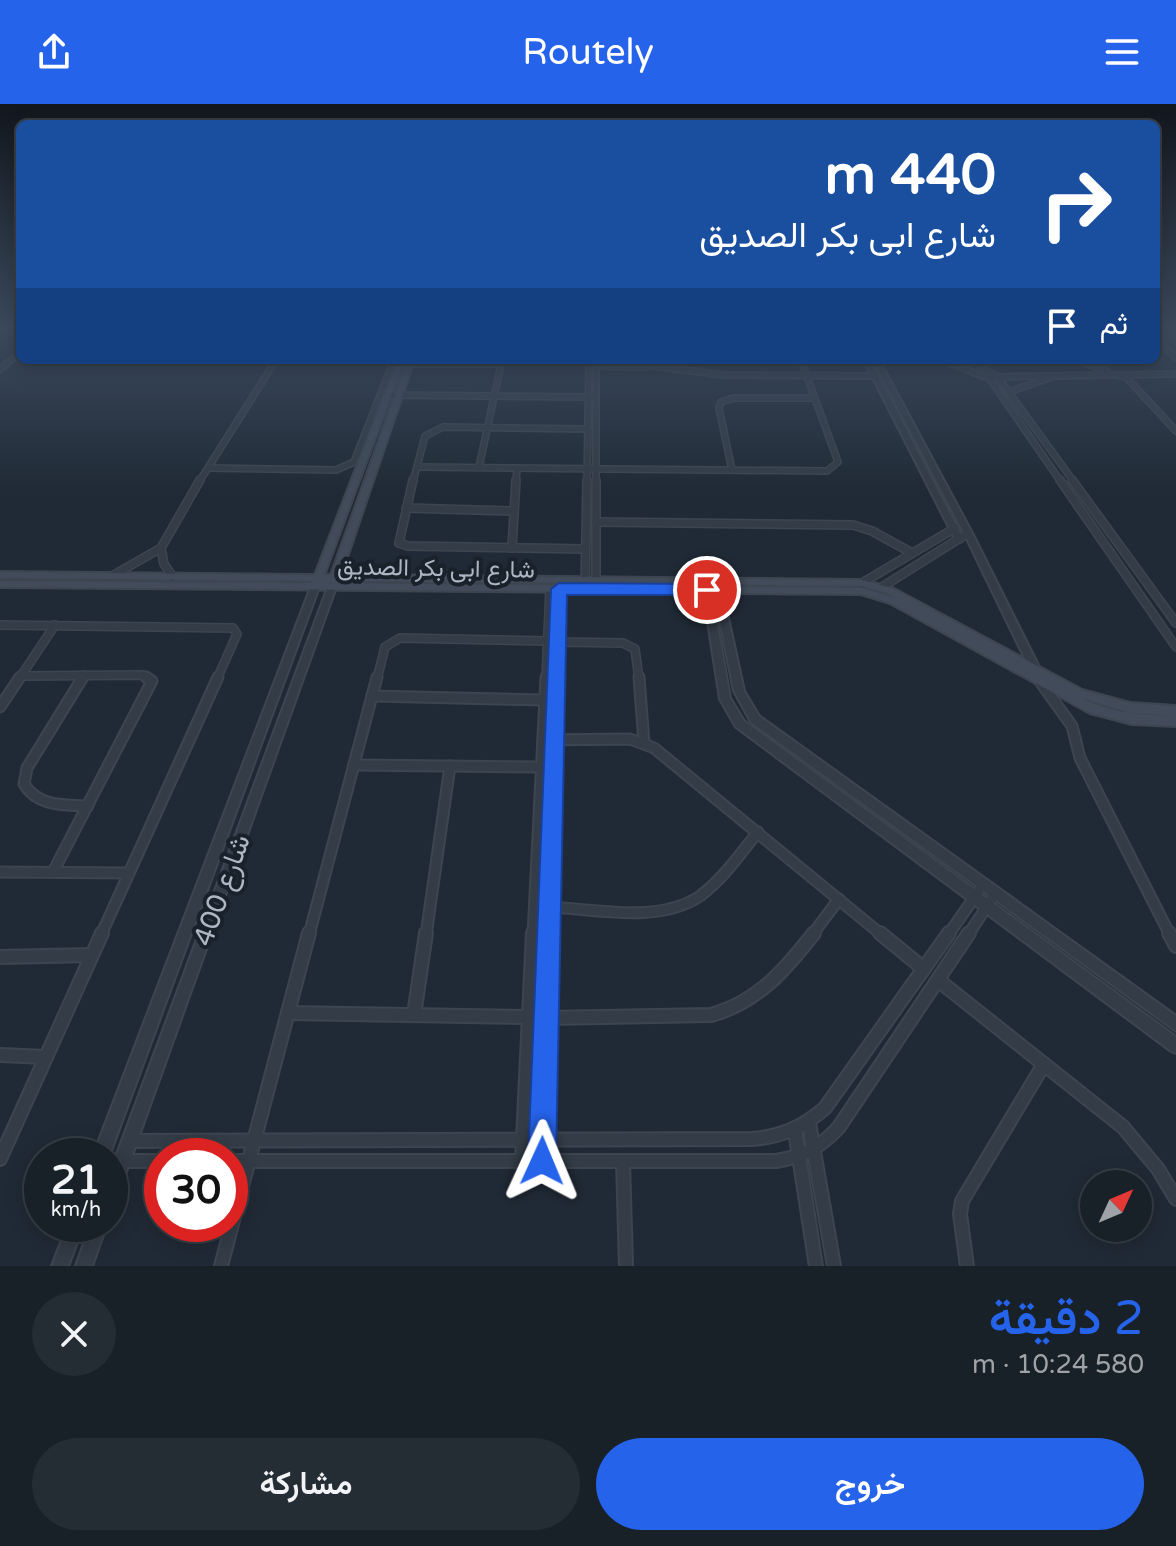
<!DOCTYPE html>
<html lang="ar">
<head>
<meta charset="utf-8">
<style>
	:root { --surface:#182028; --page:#252d34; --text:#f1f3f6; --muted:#9fa3a8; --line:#363e45; --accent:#2563eb }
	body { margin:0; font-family:"Varela Round",Vazirmatn,sans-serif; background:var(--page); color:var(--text); direction:rtl; height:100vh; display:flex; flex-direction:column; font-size:30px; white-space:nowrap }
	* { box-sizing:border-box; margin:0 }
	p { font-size:26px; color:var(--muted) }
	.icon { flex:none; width:44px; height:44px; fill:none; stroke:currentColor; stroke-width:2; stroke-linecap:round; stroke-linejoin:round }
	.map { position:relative; height:1162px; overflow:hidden; direction:ltr }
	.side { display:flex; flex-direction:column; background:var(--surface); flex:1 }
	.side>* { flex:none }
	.banner { position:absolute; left:16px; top:16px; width:1144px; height:244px; border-radius:12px; box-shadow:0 4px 20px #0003,0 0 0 2px var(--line); direction:rtl; background:#1a4fa0; color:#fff; overflow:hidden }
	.needle { width:52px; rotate:46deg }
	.buttons { position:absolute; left:1080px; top:1066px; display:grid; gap:16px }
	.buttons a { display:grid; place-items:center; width:72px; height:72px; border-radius:50%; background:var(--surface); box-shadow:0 4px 20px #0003,0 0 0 2px var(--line); font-size:40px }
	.speed { position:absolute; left:24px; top:1034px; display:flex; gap:16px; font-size:40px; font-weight:700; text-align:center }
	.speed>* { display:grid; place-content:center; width:104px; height:104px; border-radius:50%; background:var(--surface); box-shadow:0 4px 20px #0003,0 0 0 2px var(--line); line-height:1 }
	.speed small { font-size:20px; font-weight:400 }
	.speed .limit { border:12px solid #d22; background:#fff; color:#111 }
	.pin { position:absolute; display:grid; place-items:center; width:68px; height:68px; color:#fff; margin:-34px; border:4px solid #fff; border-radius:50%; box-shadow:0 2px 8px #0007 }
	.me { position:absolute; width:88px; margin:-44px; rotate:1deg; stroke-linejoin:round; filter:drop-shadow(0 0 6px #0008) }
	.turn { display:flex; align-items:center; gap:28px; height:168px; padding:0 32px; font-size:36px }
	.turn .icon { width:104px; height:104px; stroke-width:2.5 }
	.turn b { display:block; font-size:56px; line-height:68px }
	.then { display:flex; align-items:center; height:76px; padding:0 32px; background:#0003; gap:16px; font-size:30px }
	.round { display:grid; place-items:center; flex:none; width:84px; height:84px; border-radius:42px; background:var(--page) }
	.summary { display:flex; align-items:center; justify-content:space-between; height:136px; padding:0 32px }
	h1 { font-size:48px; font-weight:600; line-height:60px; color:var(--accent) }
	.button { display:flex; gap:16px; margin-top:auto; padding:16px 32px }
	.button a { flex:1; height:92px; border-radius:48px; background:var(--accent); color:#fff; font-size:32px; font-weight:600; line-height:92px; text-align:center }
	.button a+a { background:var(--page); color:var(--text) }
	header { display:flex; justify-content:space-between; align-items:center; height:104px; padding:0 32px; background:var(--accent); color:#fff; font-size:36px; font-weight:600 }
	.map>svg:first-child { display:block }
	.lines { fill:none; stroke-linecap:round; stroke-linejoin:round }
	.minor-far3-casing { stroke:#3d4550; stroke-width:8 }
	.minor-far2-casing { stroke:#3d4550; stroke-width:10 }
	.minor-far1-casing { stroke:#3d4550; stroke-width:13 }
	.minor-casing { stroke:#3d4550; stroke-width:16 }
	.tertiary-casing { stroke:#3d4550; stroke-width:4 }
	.secondary-casing { stroke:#3d4550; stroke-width:4 }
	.minor-far3 { stroke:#333c47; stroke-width:5 }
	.minor-far2 { stroke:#333c47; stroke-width:7 }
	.minor-far1 { stroke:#333c47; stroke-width:9 }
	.minor { stroke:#333c47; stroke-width:12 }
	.tertiary { fill:#333c47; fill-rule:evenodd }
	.secondary { fill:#414b59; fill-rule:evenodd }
	.route { fill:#2563eb; stroke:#184099; stroke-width:2 }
	.labels { text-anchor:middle; stroke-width:8; stroke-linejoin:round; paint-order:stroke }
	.street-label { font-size:24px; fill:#adb7c3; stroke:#19212b }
	.near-street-label { font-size:28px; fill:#adb7c3; stroke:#19212b }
</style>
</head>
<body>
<header><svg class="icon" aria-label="menu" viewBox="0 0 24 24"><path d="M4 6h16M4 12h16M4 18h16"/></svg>Routely<svg class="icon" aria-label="share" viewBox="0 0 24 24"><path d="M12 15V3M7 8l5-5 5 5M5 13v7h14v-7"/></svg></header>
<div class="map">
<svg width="1176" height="1162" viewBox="0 0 1176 1162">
	<rect width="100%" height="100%" fill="#202a36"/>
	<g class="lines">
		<!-- minor-far3 casing -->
		<g class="minor-far3-casing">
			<g id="minor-far3">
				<polyline points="1160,232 1176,232"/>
				<polyline points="1156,235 1176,254"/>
				<polyline points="596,256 596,378"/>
				<polyline points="943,256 990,275 1061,378"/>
				<polyline points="1075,256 1107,267"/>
				<polyline points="410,260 501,260"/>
				<polyline points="593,262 644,263 662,256"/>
				<polyline points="652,262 724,271 876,272"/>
				<polyline points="981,264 997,272 1074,378"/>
				<polyline points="1120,272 1127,274 1176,327"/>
				<polyline points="993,273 1176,270"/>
				<polyline points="1008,288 1049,274"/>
				<polyline points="388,291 591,293"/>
				<polyline points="417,363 827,367 838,358 801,256"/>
				<polyline points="479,363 502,256"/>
				<polyline points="209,364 336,366 354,358 394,256"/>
				<polyline points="732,366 719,304 721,298 734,294 815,294"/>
				<polyline points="199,378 276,256"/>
				<polyline points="413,378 425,332 443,323 587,325"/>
				<polyline points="516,378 517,364"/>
				<polyline points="587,378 589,256"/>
			</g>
		</g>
		<!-- minor-far2 casing -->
		<g class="minor-far2-casing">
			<g id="minor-far2">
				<polyline points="413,376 399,439 408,442 585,445"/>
				<polyline points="596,376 596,485"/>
				<polyline points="1060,376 1176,543"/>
				<polyline points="1072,376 1176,519"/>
				<polyline points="406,404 514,407"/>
				<polyline points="596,418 853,421 872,427 912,449"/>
				<polyline points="161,444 164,460 173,473"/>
				<polyline points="512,444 516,376"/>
				<polyline points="112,472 161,444 200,376"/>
				<polyline points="862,479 955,424"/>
				<polyline points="882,483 968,429"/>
				<polyline points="585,485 587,376"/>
				<polyline points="0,521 233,524 237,530 217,575"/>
				<polyline points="558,538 623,539 635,545 639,575"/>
				<polyline points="21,572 143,571 149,575"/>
				<polyline points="19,575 55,521"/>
				<polyline points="82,575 84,571"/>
				<polyline points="377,575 385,543 400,534 547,537"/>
				<polyline points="546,575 550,485"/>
				<polyline points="556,575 559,485"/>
			</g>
		</g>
		<!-- minor-far1 casing -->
		<g class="minor-far1-casing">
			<g id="minor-far1">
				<path d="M83,573L27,664L24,680C38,703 64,701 88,702"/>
				<polyline points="639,573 644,639"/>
				<polyline points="1041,579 1072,622 1080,654 1170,831"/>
				<polyline points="372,592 545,596"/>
				<polyline points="0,603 20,573"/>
				<polyline points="543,636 630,635 654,644 882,831"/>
				<polyline points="354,661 541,663"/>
				<polyline points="0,768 129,769"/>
				<polyline points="53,768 152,577 146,573"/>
				<path d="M549,803C596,805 659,820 700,792C723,775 740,750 758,728"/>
				<polyline points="101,831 218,573"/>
				<polyline points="309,831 377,573"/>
				<polyline points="426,831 450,662"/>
				<polyline points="533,831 546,573"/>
				<polyline points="549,831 556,573"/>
				<polyline points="812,831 839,795"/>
				<polyline points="948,831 983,781"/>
				<polyline points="968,831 995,790"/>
			</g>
		</g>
		<!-- minor casing -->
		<g class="minor-casing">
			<g id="minor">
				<polyline points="880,829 924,865"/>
				<polyline points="1169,829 1176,842"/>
				<polyline points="0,853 92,851"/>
				<polyline points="938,876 1123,1023 1158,1065 1176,1095"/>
				<polyline points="288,909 529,913"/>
				<polyline points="414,911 426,829"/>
				<path d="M546,914L711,911C758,898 785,866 814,829"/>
				<polyline points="0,951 46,953"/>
				<polyline points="809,1019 834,1162"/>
				<polyline points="795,1027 816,1162"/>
				<path d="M129,1037L751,1035C781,1033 803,1023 825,1004L949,829"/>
				<polyline points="0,1055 102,829"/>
				<polyline points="122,1057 162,1057"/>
				<path d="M230,1057H776C802,1053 821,1043 839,1023L969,829"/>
				<polyline points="522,1057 533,829"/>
				<polyline points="542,1057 549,829"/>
				<polyline points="623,1057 626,1162"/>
				<polyline points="221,1162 309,829"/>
				<polyline points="967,1162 960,1110 962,1097 1044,960"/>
			</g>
		</g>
		<!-- tertiary casing -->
		<g class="tertiary-casing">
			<g id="tertiary">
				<polygon points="20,246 20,251 0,268 0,263"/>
				<polygon points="864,256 870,256 963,435 962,437 959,438 955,435"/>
				<polygon points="873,256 879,256 972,429 1043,571 1041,574 1038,575 1033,571 964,429"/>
				<polygon points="315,480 319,483 109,1052 93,1052 311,483"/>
				<polygon points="332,480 336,483 118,1090 116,1096 110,1098 110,1069 328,483"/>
				<polygon points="707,483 711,486 730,594 744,617 1176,933 1176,949 1171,947 736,623 720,595 703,486"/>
				<polygon points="718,483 722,486 744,587 759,612 1176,912 1176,927 751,618 734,587 714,486"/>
				<polygon points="68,1120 84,1120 68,1162 52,1162"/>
				<polygon points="91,1120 107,1120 92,1162 76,1162"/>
			</g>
		</g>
		<!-- secondary casing -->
		<g class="secondary-casing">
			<path id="secondary" d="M398,256H404L324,471H331L408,256H414L341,471L862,476L892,484L1082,586L1130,599L1176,602V612L1130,609L1082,594C1112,610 1143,611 1176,612V622L1132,620L1090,609L890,499L861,490L0,483V477L311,479L312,477L0,474V468L315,471ZM338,477L862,482L886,489L896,494L861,484L338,479Z"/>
		</g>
		<!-- minor-far3 -->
		<use href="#minor-far3" class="minor-far3"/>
		<!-- minor-far2 -->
		<use href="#minor-far2" class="minor-far2"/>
		<!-- minor-far1 -->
		<use href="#minor-far1" class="minor-far1"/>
		<!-- minor -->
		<use href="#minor" class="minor"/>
		<!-- tertiary -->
		<use href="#tertiary" class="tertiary"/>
		<!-- secondary -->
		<use href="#secondary" class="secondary"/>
	</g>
	<!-- sky -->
	<linearGradient id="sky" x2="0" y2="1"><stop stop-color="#12171e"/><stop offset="0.58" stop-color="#3c4a5d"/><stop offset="1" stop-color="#3c4a5d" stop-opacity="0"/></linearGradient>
	<rect width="1176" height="388" fill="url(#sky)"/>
	<!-- route -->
	<polygon class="route" points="559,479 707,480 715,486 707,491 567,491 556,1057 552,1067 542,1071 532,1067 528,1057 551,485"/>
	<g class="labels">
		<!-- street labels -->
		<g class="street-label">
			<text transform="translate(436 464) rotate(1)" y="8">شارع ابى بكر الصديق</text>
		</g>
		<!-- near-street labels -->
		<g class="near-street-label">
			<text transform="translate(221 786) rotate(-70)" y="10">شارع 400</text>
		</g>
	</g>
</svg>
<div class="buttons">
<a><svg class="needle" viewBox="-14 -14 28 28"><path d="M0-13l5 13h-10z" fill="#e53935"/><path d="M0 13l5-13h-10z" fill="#9fa3a8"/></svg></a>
</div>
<div class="speed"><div>21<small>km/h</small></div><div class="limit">30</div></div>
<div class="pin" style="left:707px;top:486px;background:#d93025"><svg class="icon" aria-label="arrive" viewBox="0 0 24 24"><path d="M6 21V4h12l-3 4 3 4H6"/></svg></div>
<svg class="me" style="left:542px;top:1057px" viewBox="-20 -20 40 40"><path d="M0-17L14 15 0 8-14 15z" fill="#2563eb" stroke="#fff" stroke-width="4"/></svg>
<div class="banner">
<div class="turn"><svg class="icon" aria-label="right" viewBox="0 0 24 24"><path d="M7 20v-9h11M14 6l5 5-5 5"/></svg><div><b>440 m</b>شارع ابى بكر الصديق</div></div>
<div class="then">ثم<svg class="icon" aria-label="arrive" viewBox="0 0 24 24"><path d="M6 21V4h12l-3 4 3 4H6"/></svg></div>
</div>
</div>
<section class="side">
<div class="summary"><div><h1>2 دقيقة</h1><p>580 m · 10:24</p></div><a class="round"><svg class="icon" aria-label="close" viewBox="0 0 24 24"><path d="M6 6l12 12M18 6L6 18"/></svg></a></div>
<div class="button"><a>خروج</a><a>مشاركة</a></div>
</section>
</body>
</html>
